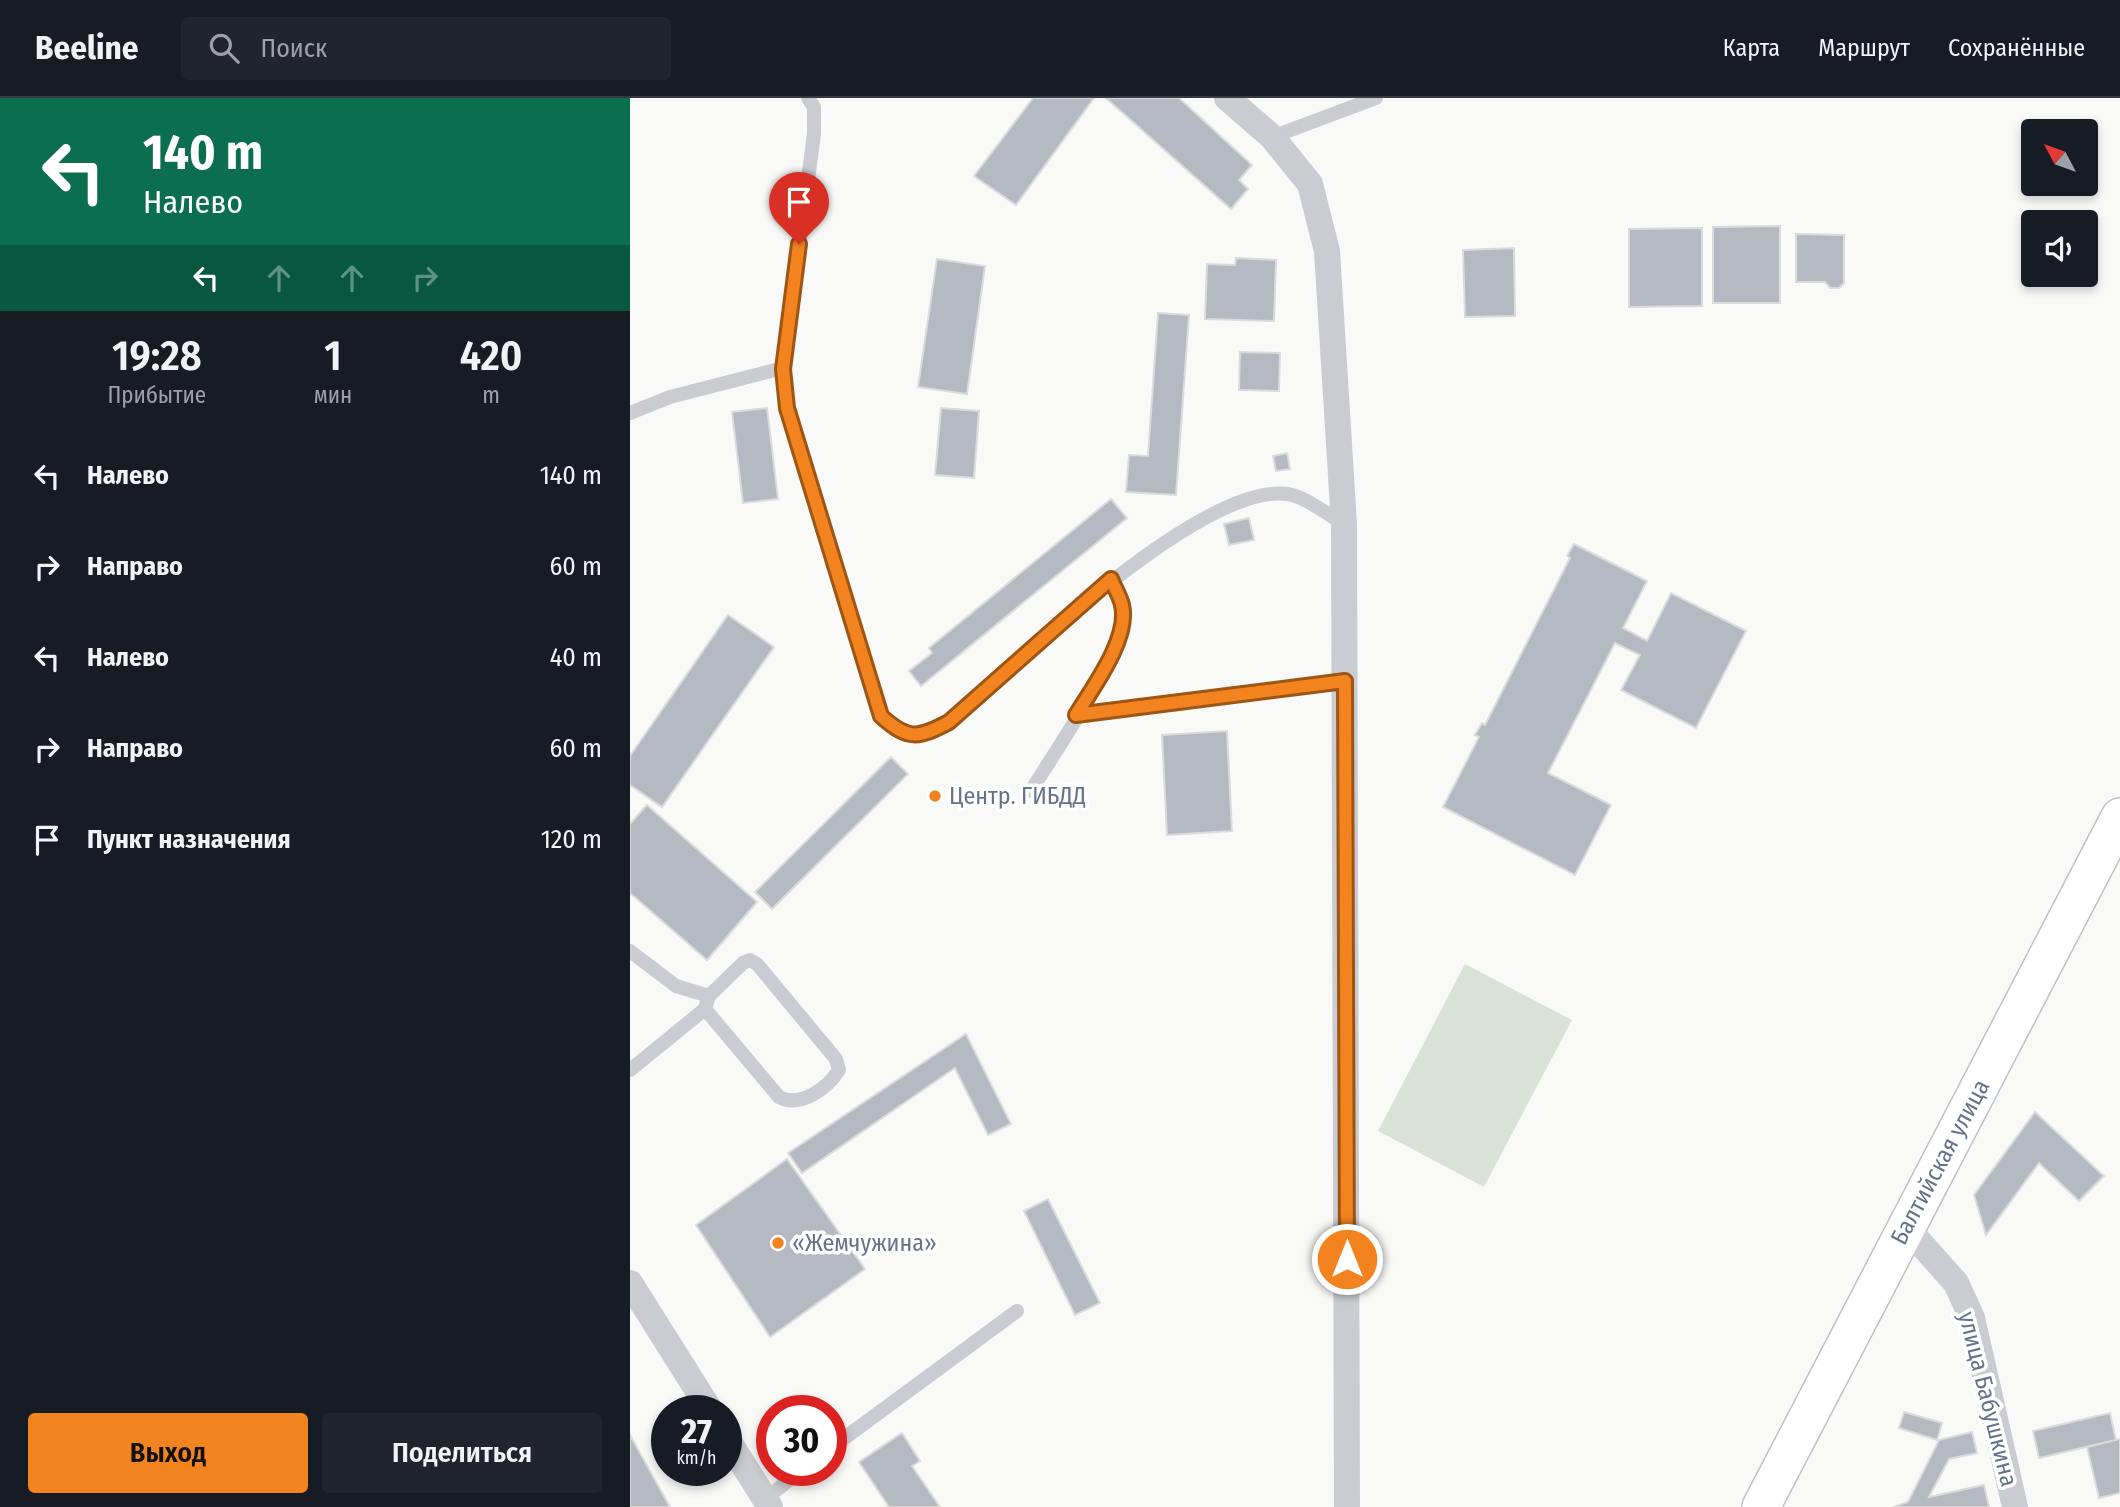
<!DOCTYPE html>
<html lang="ru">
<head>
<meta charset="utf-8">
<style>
	:root { --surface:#171b24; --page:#20242c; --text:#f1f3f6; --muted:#9ea1a6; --line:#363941; --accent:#f2831f }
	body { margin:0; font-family:"Fira Sans Condensed",sans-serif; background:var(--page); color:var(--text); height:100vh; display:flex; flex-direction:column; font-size:26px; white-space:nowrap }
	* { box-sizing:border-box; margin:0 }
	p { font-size:23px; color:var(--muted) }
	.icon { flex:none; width:38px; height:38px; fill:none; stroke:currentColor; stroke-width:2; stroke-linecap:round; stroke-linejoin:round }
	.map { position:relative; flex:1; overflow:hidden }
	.drawer { display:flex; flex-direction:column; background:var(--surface); width:630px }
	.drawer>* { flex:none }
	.guide { background:#0b6e4f; color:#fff; overflow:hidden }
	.needle { width:46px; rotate:311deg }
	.buttons { position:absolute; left:1391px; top:21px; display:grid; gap:14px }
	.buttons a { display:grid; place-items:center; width:77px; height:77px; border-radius:7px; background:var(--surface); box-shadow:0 4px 10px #0003; font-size:35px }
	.speed { position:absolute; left:21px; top:1297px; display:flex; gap:14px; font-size:35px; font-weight:700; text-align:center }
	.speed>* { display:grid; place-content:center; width:91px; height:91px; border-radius:50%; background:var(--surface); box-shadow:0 4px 10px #0003; line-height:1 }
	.speed small { font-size:18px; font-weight:400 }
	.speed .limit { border:10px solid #d22; background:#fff; color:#111 }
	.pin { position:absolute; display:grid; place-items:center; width:60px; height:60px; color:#fff; margin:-72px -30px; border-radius:50% 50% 50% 0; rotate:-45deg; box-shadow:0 0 7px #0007 }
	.pin .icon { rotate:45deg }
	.me { position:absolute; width:77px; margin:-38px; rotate:0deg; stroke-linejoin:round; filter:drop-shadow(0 0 5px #0008) }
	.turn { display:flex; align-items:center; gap:24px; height:147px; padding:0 28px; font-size:32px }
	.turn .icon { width:91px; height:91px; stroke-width:2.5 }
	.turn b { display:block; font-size:49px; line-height:60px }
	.lanes { display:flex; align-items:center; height:66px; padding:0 28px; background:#0003; justify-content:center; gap:35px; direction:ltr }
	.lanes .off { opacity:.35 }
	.eta { display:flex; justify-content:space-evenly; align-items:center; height:119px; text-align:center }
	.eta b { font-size:42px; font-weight:600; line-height:49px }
	.action { display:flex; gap:14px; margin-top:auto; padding:14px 28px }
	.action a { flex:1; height:80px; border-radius:7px; background:var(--accent); color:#111; font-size:28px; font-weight:600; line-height:80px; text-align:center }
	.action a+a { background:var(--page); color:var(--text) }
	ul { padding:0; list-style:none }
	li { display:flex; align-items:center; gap:21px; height:91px; padding:0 28px }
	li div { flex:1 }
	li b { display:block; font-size:26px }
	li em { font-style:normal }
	header { display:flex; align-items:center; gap:42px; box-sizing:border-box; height:98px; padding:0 35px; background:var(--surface); border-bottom:2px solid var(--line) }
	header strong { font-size:33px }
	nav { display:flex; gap:38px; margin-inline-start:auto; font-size:24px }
	.search { width:490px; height:63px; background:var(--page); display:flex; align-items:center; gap:18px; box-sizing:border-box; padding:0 24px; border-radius:7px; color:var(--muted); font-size:26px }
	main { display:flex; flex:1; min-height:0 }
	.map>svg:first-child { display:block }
	.green { fill:#dae2d8 }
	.building { fill:#b4b9c2; stroke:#dbdcda; stroke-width:2 }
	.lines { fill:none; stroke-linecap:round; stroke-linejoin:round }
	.secondary-casing { stroke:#bec1c8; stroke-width:40 }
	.lane { stroke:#caccd1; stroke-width:14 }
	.street { stroke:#caccd1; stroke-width:26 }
	.secondary { stroke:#fff; stroke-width:37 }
	.route-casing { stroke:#9d5514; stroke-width:18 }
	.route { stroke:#f2831f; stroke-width:12 }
	.poi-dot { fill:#f2831f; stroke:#fff; stroke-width:2.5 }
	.labels { text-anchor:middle; stroke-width:7; stroke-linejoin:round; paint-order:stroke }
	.poi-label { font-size:24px; fill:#66728b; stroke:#fff; text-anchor:start }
	.street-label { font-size:24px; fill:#66728b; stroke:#fff }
</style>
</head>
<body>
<header>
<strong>Beeline</strong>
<div class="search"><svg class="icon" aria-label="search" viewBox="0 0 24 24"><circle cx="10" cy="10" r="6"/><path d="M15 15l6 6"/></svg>Поиск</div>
<nav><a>Карта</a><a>Маршрут</a><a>Сохранённые</a></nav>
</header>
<main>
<section class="drawer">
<div class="guide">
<div class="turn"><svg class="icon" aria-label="left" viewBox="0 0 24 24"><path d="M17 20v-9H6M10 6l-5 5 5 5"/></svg><div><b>140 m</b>Налево</div></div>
<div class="lanes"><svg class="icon" aria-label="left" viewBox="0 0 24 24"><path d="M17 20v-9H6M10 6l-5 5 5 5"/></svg><svg class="icon off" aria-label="ahead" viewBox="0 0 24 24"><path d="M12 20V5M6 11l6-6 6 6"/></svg><svg class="icon off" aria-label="ahead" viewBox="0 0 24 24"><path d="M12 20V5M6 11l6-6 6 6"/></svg><svg class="icon off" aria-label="right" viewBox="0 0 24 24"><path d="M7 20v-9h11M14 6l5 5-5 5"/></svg></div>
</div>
<div class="eta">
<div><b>19:28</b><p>Прибытие</p></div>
<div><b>1</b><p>мин</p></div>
<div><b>420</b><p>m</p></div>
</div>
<ul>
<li><svg class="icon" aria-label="left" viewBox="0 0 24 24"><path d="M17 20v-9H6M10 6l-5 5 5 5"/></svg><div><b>Налево</b></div><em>140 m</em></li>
<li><svg class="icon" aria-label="right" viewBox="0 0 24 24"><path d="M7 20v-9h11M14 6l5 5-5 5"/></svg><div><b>Направо</b></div><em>60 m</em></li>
<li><svg class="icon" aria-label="left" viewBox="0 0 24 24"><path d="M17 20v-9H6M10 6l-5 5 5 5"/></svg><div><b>Налево</b></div><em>40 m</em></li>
<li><svg class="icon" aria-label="right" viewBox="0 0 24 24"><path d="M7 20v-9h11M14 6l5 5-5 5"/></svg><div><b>Направо</b></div><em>60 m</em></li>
<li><svg class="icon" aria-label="arrive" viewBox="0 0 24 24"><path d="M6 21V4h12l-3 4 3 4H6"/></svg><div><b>Пункт назначения</b></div><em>120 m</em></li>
</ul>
<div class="action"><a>Выход</a><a>Поделиться</a></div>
</section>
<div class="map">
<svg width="1490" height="1409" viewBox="0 0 1490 1409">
	<rect width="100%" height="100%" fill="#f9faf8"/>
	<!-- green -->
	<polygon class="green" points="835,866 942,922 854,1089 748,1033"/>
	<!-- building -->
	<g class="building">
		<polygon points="403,0 464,0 386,107 344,78"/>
		<polygon points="476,0 549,0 622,67 609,82 618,91 601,111"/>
		<polygon points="1150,128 1150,205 1083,205 1083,129"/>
		<polygon points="1072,130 1072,208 999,209 999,131"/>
		<polygon points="1166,136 1214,137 1214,185 1209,190 1200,190 1195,184 1166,184"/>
		<polygon points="884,150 885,218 835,219 833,152"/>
		<polygon points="606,160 646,162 644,223 575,221 577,166 605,167"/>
		<polygon points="307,161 355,168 337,296 288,289"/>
		<polygon points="528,215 559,217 546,397 496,394 499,357 518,358"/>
		<polygon points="610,254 650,255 649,293 609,292"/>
		<polygon points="137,310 148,401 113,405 102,314"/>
		<polygon points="311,310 349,313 344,380 305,377"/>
		<polygon points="657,355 660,371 646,373 643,358"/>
		<polygon points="481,401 497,420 291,588 279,573 302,555 299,550"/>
		<polygon points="619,420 624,442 599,447 594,426"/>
		<polygon points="944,446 1017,483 993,530 1017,543 1041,495 1116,533 1066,630 991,592 1010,557 985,545 918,675 981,707 945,777 813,709 849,639 845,637 852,625 855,627 940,460 937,458"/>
		<polygon points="98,517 144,549 32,709 0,687 0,658"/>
		<polygon points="597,633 602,733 537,737 532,637"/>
		<polygon points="261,659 278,676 142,811 125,794"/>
		<polygon points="17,707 127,804 77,862 0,795 0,726"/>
		<polygon points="336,936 381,1026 358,1037 325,970 172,1075 158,1055"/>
		<polygon points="1405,1014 1474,1078 1449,1103 1409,1065 1356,1137 1344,1097"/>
		<polygon points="157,1061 235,1171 140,1239 66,1127"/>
		<polygon points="418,1101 470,1205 445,1217 394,1113"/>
		<polygon points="1274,1314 1312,1325 1307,1342 1269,1330"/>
		<polygon points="1480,1315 1486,1342 1409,1360 1403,1333"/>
		<polygon points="1342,1334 1347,1355 1319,1361 1299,1399 1354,1387 1359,1409 1263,1409 1278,1404 1309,1342"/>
		<polygon points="272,1335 290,1363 282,1368 310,1409 259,1409 229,1364"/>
		<polygon points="0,1337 40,1409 0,1409"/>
		<polygon points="1490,1341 1490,1395 1469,1400 1457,1349"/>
	</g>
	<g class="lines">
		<!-- secondary casing -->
		<g class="secondary-casing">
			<polyline id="secondary" points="1131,1409 1490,719"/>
		</g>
		<!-- lane -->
		<g class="lane">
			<path d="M178,0L184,9V36L153,270L157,310L251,618C279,644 288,641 319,624C384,567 572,384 658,396C676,399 698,417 714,426"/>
			<polyline points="642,39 746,0"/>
			<polyline points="0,315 40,299 153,270"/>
			<polyline points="446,617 715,583"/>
			<path d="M401,693C423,656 502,545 492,506C490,498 484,489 481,481"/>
			<polyline points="0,853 46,888 79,898"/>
			<path d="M0,972L75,911L79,898L113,865L120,862L127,866L206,961L209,972C197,991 170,1010 149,999L75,911"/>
			<polyline points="201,1350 387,1213"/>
			<polyline points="135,1401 172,1372"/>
		</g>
		<!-- street -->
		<g class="street">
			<polyline points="597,0 642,39 680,86 697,153 714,426 717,1409"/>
			<polyline points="1276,1129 1326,1185 1342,1220 1385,1409"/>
			<polyline points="0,1185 80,1312"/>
			<polyline points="96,1339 140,1409"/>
		</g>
		<!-- secondary -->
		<use href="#secondary" class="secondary"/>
	</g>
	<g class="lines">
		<!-- route casing -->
		<g class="route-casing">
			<path id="route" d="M169,146L153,271L157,310L251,618C278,643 289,640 319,624L481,481C484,489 490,498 492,507C500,540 463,589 446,617L715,583L717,1161"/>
		</g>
		<!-- route -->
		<use href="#route" class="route"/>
	</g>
	<!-- markers -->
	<g class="poi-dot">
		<circle cx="305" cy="698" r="7"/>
		<circle cx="148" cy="1145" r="7"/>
	</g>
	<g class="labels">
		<!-- poi labels -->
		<g class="poi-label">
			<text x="319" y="706">Центр. ГИБДД</text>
			<text x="162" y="1153">«Жемчужина»</text>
		</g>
		<!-- street labels -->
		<g class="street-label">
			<text transform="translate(1310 1064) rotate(-62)" y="8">Балтийская улица</text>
			<text transform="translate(1358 1301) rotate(76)" y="8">улица Бабушкина</text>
		</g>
	</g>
</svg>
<div class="buttons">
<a><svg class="needle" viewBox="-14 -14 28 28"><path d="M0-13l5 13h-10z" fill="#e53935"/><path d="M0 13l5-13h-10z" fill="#9ea1a6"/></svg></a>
<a><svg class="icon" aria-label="sound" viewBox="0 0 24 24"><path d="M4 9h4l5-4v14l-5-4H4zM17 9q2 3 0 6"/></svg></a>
</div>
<div class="speed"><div>27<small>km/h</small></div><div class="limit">30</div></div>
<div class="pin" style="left:169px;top:146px;background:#d93025"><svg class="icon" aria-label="arrive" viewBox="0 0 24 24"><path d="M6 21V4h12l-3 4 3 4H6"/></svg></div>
<svg class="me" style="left:717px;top:1161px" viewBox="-20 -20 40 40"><circle r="17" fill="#f2831f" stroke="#fff" stroke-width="3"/><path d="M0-11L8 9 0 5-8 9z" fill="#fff"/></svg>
</div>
</main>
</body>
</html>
